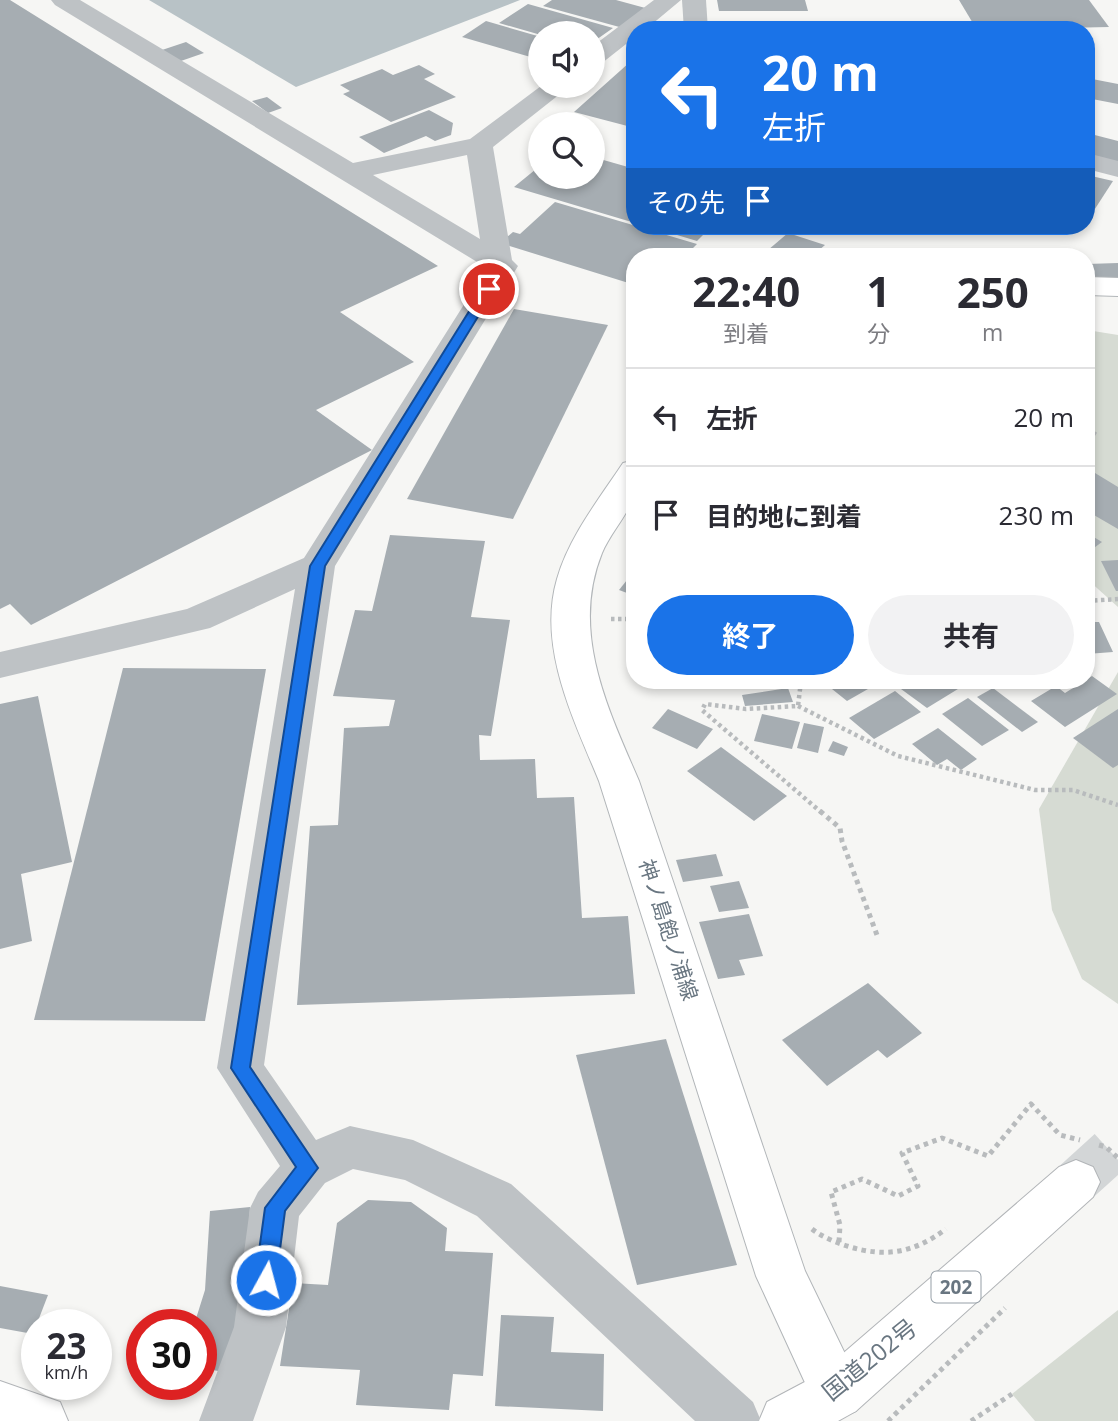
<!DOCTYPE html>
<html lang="ja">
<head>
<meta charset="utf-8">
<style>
	:root { --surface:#fff; --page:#f2f2f3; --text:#2b2b33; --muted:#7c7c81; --line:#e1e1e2; --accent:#1a73e8 }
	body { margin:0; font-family:"Open Sans","Noto Sans JP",sans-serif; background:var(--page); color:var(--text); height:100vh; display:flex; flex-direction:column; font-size:26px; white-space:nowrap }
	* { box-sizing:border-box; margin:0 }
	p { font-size:23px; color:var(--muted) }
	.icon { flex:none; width:38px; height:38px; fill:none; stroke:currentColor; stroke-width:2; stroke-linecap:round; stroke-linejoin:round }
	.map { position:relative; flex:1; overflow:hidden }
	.panel { position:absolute; left:626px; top:248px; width:469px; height:441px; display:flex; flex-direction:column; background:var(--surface); border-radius:28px; box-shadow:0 4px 10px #0003 }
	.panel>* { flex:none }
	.banner { position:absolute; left:626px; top:21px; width:469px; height:214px; border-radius:28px; box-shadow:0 4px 10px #0003; background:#1a73e8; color:#fff; overflow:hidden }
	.controls { position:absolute; left:528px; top:21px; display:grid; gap:14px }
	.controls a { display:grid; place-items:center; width:77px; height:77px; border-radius:50%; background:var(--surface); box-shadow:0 4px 10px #0003; font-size:35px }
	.speed { position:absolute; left:21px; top:1309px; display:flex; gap:14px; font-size:35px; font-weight:700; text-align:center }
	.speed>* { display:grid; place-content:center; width:91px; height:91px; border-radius:50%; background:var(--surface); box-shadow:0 4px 10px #0003; line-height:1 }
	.speed small { font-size:18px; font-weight:400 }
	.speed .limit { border:10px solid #d22; background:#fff; color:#111 }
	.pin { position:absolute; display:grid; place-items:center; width:60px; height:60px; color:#fff; margin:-30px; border:4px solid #fff; border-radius:50%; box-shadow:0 2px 7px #0007 }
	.me { position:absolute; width:77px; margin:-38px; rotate:7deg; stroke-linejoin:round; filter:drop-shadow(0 0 5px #0008) }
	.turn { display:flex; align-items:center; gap:24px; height:147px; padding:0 21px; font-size:32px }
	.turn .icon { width:91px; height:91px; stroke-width:2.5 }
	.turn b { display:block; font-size:49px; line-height:60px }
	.then { display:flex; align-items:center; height:66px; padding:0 21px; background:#0003; gap:14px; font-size:26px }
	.eta { display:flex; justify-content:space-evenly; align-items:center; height:119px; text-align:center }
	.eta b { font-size:42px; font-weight:700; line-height:49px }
	.cta { display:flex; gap:14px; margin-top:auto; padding:14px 21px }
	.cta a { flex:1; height:80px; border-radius:42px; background:var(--accent); color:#fff; font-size:28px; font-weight:700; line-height:80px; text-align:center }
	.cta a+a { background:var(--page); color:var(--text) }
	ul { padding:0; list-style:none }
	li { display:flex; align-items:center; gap:21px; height:98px; padding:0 21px; border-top:2px solid var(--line) }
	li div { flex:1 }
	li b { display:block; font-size:26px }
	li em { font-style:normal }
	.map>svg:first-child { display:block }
	.green { fill:#d6dbd3 }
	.water { fill:#b8c2c6 }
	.building { fill:#a6adb2 }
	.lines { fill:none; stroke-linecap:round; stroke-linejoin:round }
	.highway-tunnel { stroke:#d3d6d7; stroke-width:46; stroke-dasharray:46 24; stroke-linecap:butt }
	.major-casing { stroke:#b2b6b9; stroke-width:2 }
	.highway-casing { stroke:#b2b5b8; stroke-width:2 }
	.path-far1 { stroke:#b8bbbd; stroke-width:4.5; stroke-dasharray:3.5 3.5; stroke-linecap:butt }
	.path { stroke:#b8bbbd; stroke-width:5; stroke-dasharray:4.5 4.5; stroke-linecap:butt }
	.minor { fill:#bec2c5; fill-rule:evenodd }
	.major { fill:#fff; fill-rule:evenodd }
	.highway { fill:#fff; fill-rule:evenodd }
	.route { fill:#1a73e8; stroke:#114b97; stroke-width:2 }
	.labels { text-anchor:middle; stroke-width:7; stroke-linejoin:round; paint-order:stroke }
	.shield { fill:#fff; stroke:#969fa7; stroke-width:2 }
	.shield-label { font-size:19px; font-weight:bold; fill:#697681 }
	.street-label { font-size:21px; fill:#697681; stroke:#fff }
	.near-street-label { font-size:24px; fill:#697681; stroke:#fff }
</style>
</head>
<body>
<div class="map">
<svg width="1118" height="1421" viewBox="0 0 1118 1421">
	<rect width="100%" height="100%" fill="#f6f6f4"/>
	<!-- green -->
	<g class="green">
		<polygon points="1087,330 1118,335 1118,607 1087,579"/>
		<polygon points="1118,672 1118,1004 1082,979 1052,910 1039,809"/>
		<polygon points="1118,1310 1118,1421 1035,1421 1012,1394"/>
	</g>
	<!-- water -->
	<polygon class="water" points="149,0 520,0 296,87"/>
	<!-- building -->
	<g class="building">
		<polygon points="0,0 10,0 438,266 340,312 414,362 316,410 372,450 31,625 10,604 0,609"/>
		<polygon points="552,0 616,0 649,9 623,28 543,6"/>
		<polygon points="717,0 805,0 808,11 719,11"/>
		<polygon points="959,0 1089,0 1109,27 977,30"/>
		<polygon points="528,4 613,28 593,42 593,33 541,35 499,23"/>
		<polygon points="486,21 541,37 541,60 462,37"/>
		<polygon points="186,42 204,53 178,62 159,51"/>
		<polygon points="630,62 635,64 635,128 574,112"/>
		<polygon points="419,65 435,74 424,79 456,97 391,122 343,94 350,91 340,85 382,69 393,75"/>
		<polygon points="1087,78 1118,84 1118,104 1087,98"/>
		<polygon points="267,97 282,108 268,113 252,101"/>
		<polygon points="429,110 453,123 451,135 435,141 426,136 384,153 359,137"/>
		<polygon points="1087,133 1118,141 1118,164 1087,156"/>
		<polygon points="593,157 635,169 635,223 514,187 541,165 541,177 593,177"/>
		<polygon points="1087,175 1113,181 1091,215 1087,214"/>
		<polygon points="555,202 697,244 684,257 635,257 635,285 500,243 513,232 520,234"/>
		<polygon points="647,226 712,226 697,241"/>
		<polygon points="788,233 825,245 811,257 769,257 768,250"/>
		<polygon points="1118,263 1118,280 1094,280 1087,264"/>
		<polygon points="514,309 608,325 513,519 407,499"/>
		<polygon points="1095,473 1118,487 1118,529 1087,511 1087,479"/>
		<polygon points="1087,533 1102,542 1087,553"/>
		<polygon points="390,535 485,541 471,617 510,620 491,736 479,735 480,760 535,759 537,798 574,797 582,918 628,916 635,994 297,1005 310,826 338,825 344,728 389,726 395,700 333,696 355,610 372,611"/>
		<polygon points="1118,560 1118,591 1116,591 1101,561"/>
		<polygon points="635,570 635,596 619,590"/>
		<polygon points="1087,622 1099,622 1113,652 1087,654"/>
		<polygon points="123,668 266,669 205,1021 34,1020"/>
		<polygon points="1092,676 1117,694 1065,727 1031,701 1056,686 1065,693"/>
		<polygon points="822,681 882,681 847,701"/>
		<polygon points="914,681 971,681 927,708 901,689"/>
		<polygon points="788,688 793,702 745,706 742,695"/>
		<polygon points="993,688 1038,722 1022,732 977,697"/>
		<polygon points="895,691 921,712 874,739 849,718"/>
		<polygon points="38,696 72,862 21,874 32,941 0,949 0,704"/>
		<polygon points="968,698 1009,730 982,746 942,714"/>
		<polygon points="668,709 713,729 697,749 652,728"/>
		<polygon points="1118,709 1118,765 1113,768 1073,738"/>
		<polygon points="762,714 800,722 792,749 754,741"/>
		<polygon points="804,723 824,727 818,753 797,748"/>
		<polygon points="938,728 977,759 961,770 947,759 937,765 912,744"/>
		<polygon points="833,741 848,747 844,756 828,751"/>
		<polygon points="721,747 787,796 754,821 687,771"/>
		<polygon points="716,854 723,876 683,882 676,860"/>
		<polygon points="739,881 749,908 719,912 710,886"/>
		<polygon points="749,914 763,956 739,960 745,975 718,979 699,922"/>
		<polygon points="868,983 922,1033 887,1058 878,1050 827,1086 782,1040"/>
		<polygon points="666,1039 737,1265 637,1285 576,1055"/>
		<polygon points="368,1200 411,1202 447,1228 445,1251 493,1253 483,1376 453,1374 449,1410 356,1405 360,1370 280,1366 293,1283 328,1285 337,1223"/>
		<polygon points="250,1207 246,1297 224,1372 201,1368 201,1325 194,1325 205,1290 210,1211"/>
		<polygon points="0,1286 48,1295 33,1334 0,1328"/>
		<polygon points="501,1315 554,1317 551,1352 604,1354 603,1411 495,1406"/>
	</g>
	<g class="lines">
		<!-- highway-tunnel -->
		<polyline class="highway-tunnel" points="1076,1182 1118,1144"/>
		<!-- major casing -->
		<g class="major-casing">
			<g id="major">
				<polygon points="1087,277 1118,278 1118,296 1087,295"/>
				<path d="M635,460C635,470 638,488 634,497C626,517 610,534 602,553C570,632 608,709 639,781L805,1271L864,1393L856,1411L837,1419L818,1411L756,1276L599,781C574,720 537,647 557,579C569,537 599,499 623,463Z"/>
			</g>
		</g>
		<!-- highway casing -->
		<g class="highway-casing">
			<g id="highway">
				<polygon points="1076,1160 1093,1167 1100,1182 1093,1197 856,1411 838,1421 759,1421 767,1402 818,1375 1059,1167"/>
				<polygon points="0,1381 60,1402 68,1421 0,1421"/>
			</g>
		</g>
		<!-- path-far1 -->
		<g class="path-far1">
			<polyline points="1087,429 1098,436"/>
			<polyline points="1087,601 1118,599"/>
			<polyline points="611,619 635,619"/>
			<polyline points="801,681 798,706 746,709 705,704 702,710 822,813"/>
			<polyline points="798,706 898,756 1035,790 1073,790 1118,805"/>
		</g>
		<!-- path -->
		<g class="path">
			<polyline points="820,811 840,828 842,841 877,935"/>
			<polyline points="1099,1145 1106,1147 1118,1158"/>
			<path d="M812,1229C822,1237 835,1242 847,1246C885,1258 914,1253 946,1229"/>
			<polyline points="839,1242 840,1225 831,1192 862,1179 898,1196 918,1186 902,1153 942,1138 988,1156 1031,1104 1060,1135 1080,1140"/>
			<polyline points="888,1421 1005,1308"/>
			<polyline points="971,1421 1012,1394"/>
		</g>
		<!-- minor -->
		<g class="minor">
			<path d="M51,0H80L353,163L470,139L541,86H570L493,147L512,260L518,266L335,566L264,1065L316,1140L350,1126L413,1140L511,1184L753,1402L761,1421H695L477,1216L405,1180L353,1169L325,1183L299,1216L286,1327L253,1421H199L234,1327L250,1208L258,1192L280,1166L217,1068L295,589L210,628L0,678V652L187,609L304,558L487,268L55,5ZM467,155L480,239L373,175Z"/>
			<polygon points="654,0 681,0 645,30 635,30 635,37 602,63 593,65 593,46"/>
			<polygon points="682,0 706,0 708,30 684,30"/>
			<polygon points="1087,153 1118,161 1118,177 1087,169"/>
		</g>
		<!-- major -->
		<use href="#major" class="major"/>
		<!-- highway -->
		<use href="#highway" class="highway"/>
	</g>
	<!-- route -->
	<polygon class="route" points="489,286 495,289 325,566 250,1067 318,1168 285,1211 276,1280 273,1286 266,1289 258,1286 255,1280 265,1208 296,1167 231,1068 310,566 483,289"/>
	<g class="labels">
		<!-- shield labels -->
		<rect class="shield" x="931.5" y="1271.5" width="49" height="31" rx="5"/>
		<g class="shield-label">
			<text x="956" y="1294">202</text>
		</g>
		<!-- street labels -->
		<g class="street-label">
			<text transform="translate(668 930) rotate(72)" y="7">神ノ島飽ノ浦線</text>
		</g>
		<!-- near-street labels -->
		<g class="near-street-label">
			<text transform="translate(870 1360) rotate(-39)" y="8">国道202号</text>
		</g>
	</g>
</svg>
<div class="controls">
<a><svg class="icon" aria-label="sound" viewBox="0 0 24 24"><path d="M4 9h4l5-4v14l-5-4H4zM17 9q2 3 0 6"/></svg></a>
<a><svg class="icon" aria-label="search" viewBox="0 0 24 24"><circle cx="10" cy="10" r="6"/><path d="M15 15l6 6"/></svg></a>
</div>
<div class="speed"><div>23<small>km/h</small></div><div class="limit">30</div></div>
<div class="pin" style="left:489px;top:289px;background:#d93025"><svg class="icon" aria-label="arrive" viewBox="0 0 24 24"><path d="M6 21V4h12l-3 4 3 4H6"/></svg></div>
<svg class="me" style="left:266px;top:1280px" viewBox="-20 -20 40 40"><circle r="17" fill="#1a73e8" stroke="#fff" stroke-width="3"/><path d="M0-11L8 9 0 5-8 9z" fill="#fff"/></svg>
<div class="banner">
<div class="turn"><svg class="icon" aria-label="left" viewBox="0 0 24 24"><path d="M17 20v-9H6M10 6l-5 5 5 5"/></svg><div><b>20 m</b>左折</div></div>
<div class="then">その先<svg class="icon" aria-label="arrive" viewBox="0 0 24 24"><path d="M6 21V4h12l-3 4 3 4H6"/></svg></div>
</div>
<section class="panel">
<div class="eta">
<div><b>22:40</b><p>到着</p></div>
<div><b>1</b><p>分</p></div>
<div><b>250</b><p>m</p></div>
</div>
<ul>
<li><svg class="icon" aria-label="left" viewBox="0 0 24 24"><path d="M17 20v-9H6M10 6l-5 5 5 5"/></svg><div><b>左折</b></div><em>20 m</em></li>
<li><svg class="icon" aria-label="arrive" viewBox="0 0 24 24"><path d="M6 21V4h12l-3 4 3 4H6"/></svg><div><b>目的地に到着</b></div><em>230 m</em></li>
</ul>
<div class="cta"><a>終了</a><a>共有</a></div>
</section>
</div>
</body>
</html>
